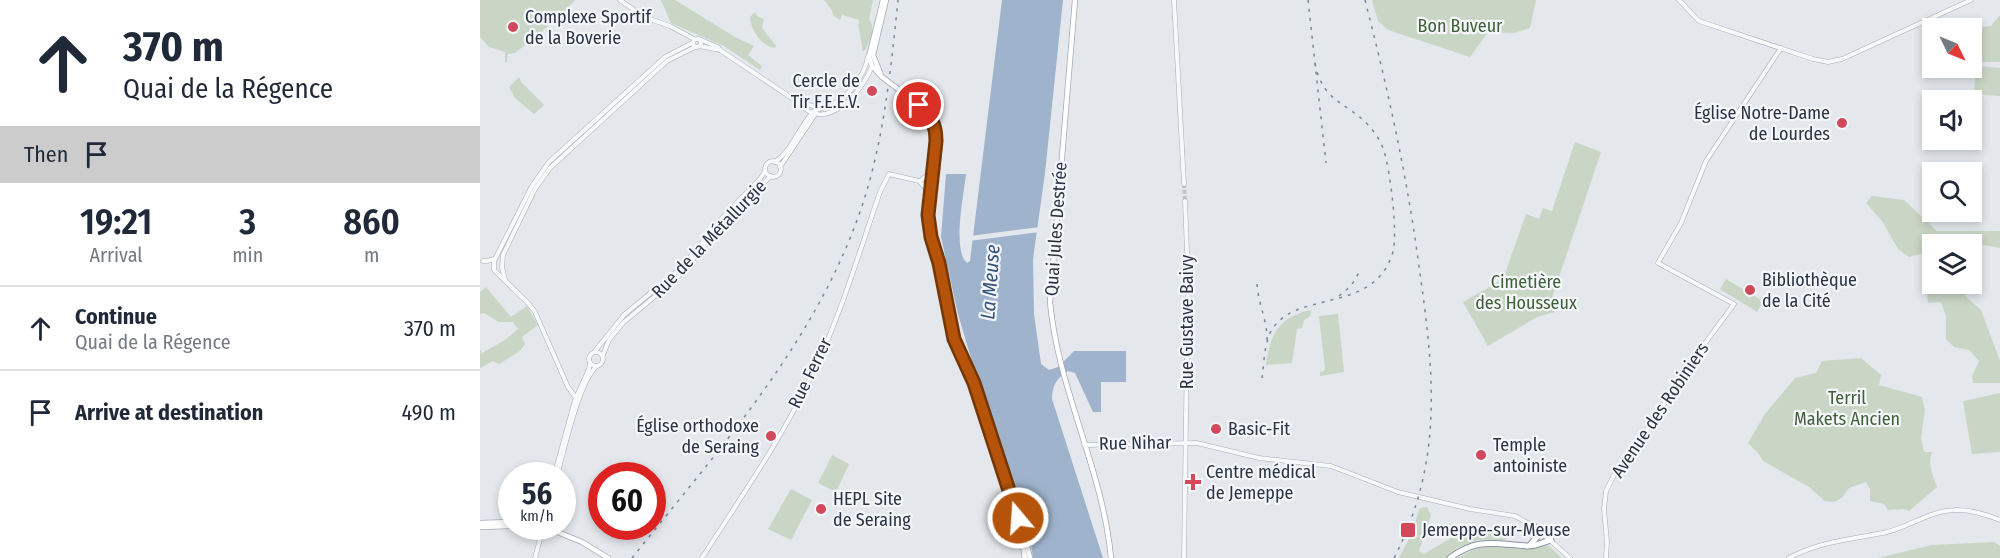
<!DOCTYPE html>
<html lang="en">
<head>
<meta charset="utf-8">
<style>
	:root { --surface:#fff; --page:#f2f2f3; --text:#1f2937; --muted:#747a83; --line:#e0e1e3 }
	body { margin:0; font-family:"Fira Sans Condensed",sans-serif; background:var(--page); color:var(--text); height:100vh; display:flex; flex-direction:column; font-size:22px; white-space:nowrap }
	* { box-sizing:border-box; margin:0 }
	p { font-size:20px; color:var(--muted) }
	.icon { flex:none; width:33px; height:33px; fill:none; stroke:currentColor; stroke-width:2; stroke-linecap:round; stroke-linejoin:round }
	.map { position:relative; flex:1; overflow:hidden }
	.side { display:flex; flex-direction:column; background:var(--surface); width:480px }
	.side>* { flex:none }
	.banner { background:#fff; color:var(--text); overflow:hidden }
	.needle { width:39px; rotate:133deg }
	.fabs { position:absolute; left:1442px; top:18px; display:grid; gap:12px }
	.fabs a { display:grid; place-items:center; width:60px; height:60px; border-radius:0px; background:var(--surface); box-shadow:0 3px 9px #0003; font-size:30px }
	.speed { position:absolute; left:18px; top:462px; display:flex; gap:12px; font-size:30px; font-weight:700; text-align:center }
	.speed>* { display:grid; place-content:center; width:78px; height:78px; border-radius:50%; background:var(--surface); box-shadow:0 3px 9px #0003; line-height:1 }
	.speed small { font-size:15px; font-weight:400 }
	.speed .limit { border:9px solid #d22; background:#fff; color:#111 }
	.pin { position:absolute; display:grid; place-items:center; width:51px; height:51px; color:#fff; margin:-26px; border:3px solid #fff; border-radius:50%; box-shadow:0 2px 6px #0007 }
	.me { position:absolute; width:66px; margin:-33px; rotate:342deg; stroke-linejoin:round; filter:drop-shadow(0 0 4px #0008) }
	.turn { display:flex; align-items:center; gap:21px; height:126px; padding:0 24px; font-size:27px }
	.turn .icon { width:78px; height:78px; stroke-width:2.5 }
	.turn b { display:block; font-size:42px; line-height:51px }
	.then { display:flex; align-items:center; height:57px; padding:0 24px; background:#0003; gap:12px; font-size:22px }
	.eta { display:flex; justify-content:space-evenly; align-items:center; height:102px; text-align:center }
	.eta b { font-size:36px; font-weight:600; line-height:42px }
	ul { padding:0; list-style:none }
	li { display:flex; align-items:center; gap:18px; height:84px; padding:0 24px; border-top:2px solid var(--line) }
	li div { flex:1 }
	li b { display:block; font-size:22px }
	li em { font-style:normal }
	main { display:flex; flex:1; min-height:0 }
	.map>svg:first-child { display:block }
	.green { fill:#c9d6c5 }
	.water { fill:#9fb4cc }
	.pier { fill:#e4e7ec }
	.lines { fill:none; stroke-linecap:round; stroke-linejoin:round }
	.minor-tunnel { stroke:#bfc3cb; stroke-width:4; stroke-dasharray:4 2; stroke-linecap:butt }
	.minor-casing { stroke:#a9aeb7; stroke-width:5 }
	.major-casing { stroke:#a3abb8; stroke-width:6 }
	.highway-casing { stroke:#8b94a3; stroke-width:7 }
	.minor { stroke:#f7f8fa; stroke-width:4 }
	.major { stroke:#fff; stroke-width:4.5 }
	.highway { stroke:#fff; stroke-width:5 }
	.rail { stroke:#7d8696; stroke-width:1.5; stroke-dasharray:3 6; stroke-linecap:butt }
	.major-bridge-casing { stroke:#a3abb8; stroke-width:6; stroke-linecap:butt }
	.major-bridge { stroke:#fff; stroke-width:4.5 }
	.route-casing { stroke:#753606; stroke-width:15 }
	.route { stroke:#b45309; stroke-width:10 }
	.poi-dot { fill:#d1495b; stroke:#f4f6f9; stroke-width:2 }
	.labels { text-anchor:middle; stroke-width:4.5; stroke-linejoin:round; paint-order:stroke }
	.poi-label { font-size:18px; fill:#2b3445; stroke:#f4f6f9; text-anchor:start }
	.park-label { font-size:18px; fill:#3f6138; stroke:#f4f6f9 }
	.street-label { font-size:18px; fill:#2b3445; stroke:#f4f6f9 }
	.water-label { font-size:20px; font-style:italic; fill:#34527a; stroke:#f4f6f9 }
</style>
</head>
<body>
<main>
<section class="side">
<div class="banner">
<div class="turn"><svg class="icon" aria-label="ahead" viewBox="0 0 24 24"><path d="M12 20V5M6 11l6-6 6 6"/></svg><div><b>370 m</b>Quai de la Régence</div></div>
<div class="then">Then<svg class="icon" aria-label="arrive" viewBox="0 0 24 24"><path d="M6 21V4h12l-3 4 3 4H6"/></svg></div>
</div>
<div class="eta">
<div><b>19:21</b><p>Arrival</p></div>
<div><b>3</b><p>min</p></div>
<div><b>860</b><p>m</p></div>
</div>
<ul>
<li><svg class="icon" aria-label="ahead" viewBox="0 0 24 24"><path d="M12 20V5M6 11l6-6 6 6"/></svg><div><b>Continue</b><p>Quai de la Régence</p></div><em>370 m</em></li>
<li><svg class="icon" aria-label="arrive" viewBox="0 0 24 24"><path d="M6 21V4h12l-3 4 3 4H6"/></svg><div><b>Arrive at destination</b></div><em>490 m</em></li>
</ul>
</section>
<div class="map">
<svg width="1520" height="558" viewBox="0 0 1520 558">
	<rect width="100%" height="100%" fill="#e4e7ec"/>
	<!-- green -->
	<g class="green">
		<polygon points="0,0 95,0 80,16 35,53 28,54 27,62 25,62 25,52 9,47 0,37"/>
		<polygon points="181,0 195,0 255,37 274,46 268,55 282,66 280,70 244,46 191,23"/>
		<path d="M344,0H393L389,20C397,28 389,40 386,50L382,51C383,40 377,31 379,20L362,15L360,20L353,15L352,10Z"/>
		<polygon points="892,0 1056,0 1050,28 1034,33 1008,32 990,57 908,30 898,21"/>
		<path d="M275,12L277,16L284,19L282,28L296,46L295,48C281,46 271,30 270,17Z"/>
		<polygon points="1520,15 1520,62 1497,62 1491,64 1491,44 1496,41 1499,32 1503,27 1511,26"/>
		<polygon points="1496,66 1520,68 1520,96 1494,94"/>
		<polygon points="39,77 42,83 64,105 54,114 35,98 29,87"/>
		<polygon points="1095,142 1121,152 1072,298 1077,300 1075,312 1057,317 1008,346 983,302 1023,279 1046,214 1059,219 1063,208 1072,211"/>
		<polygon points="1392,196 1424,200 1457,231 1520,231 1520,248 1504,245 1452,244 1452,251 1429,257 1418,249 1402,221 1386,203"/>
		<polygon points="1246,279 1283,301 1277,312 1240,289"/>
		<polygon points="1453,284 1488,284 1485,296 1501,310 1520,361 1520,383 1493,383 1492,376 1499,361 1489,350 1474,347 1466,339 1466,316 1461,302 1448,303 1447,288"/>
		<polygon points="6,287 31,317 47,306 58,325 42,337 45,344 40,351 19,364 13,361 0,368 0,350 2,353 25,340 38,329 33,322 19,322 4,313 0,314 0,292"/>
		<path d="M831,310L830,316L824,320L822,328L817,329L812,363L786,365C790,335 798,317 831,310Z"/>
		<polygon points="858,314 864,372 840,376 840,372 844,371 845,368 839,316"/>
		<path d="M1381,358L1401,375L1399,385L1442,397L1445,410L1441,438L1444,452H1452C1447,464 1453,475 1457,487L1429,511L1424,509L1408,510L1404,504L1390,501V489L1386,482L1369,488L1362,498L1354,502L1345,501L1329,487L1283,461L1278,453L1268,443L1285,414L1315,378L1336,373L1342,361Z"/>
		<polygon points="1520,393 1520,452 1492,454 1483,401"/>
		<polygon points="352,455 369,464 356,492 338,483"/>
		<polygon points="311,489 332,500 311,540 288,529"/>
		<polygon points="947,507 951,515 939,551 944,554 976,535 1008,532 1027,538 1025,540 998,540 977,548 965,558 919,558 930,537 940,508"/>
		<polygon points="1514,542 1520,546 1520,558 1398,558 1452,545"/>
		<path d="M1063,545L1069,546L1082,558H978C989,551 1001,546 1015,546C1035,545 1040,554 1063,545Z"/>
	</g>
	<!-- water -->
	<path class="water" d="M522,0H583L565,173L553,259L554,314L561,364L569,370L578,367L594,351H646V382H621V412H613L595,373L588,371C577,378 572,385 572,399L623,558H553L551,543L509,419L478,314L461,237L466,174H486C484,194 472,250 487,263L490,261Z"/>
	<!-- pier -->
	<polygon class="pier" points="560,227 560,232 489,241 490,236"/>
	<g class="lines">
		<!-- minor-tunnel -->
		<polyline class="minor-tunnel" points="704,184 705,201"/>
		<!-- minor casing -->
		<g class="minor-casing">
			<g id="minor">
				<polyline points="140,0 164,17 190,26 214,39"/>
				<polyline points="694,0 704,184"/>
				<polyline points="1199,0 1219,21 1333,59 1348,62 1362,59 1491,0"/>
				<circle cx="217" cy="43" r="4"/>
				<path d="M219,39L238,47L240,50L319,103C346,135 383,91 392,66"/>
				<polyline points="219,46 240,50"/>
				<polyline points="320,103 342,108"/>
				<circle cx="293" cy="169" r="8"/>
				<path d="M295,162C313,149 318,129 332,113C335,109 343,108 349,106C368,98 385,76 388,56"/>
				<polyline points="300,167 336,113"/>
				<polyline points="440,181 452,171"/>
				<polyline points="3,261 7,261 15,259"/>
				<polyline points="25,280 22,267 23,255 55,189 70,168 187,61 215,47"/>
				<polyline points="115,351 144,315 202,267 244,216 280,179 285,171"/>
				<circle cx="116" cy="359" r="7"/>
				<polyline points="123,355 129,340 144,322 197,278 249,217 291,176"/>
				<polyline points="96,398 88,387 55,312 48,303 14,270 14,261 52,186 69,162 185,57 212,43"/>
				<polyline points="604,445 717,443 779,458 851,466 918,492 990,509 1035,516 1055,527 1090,558"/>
				<polyline points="74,476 95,400 109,369 110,363"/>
				<path d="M77,476C84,451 99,381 117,366"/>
				<polyline points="55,558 61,535"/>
				<path d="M222,558C259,500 299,443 329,381C359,321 378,256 400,192L409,174L439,181L450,193"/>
				<polyline points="704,558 708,276 705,201"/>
				<polyline points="1126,558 1127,542 1124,509 1126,491 1137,469 1155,448 1181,408 1208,372 1215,357 1254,304 1178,263 1179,261 1201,223 1226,161 1301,48"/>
				<path d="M1309,558C1338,542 1371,539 1403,533C1428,528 1449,511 1474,510C1490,509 1505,514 1520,520"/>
			</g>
		</g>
		<!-- major casing -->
		<g class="major-casing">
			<g id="major">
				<path d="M595,0L570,302C578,390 623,470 631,558"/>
				<polyline points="401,75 393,55 406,0"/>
				<polyline points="402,77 392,66 389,57 403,0"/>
				<path d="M442,107C452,116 456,127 456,141L448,215L451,237L459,263L474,339L494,383L539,523L542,526L550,558"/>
				<polyline points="0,523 32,522"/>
				<polyline points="539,523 545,558"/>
				<polyline points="38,526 53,529 63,535 67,534 70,529"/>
				<polyline points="0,527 32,526"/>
				<polyline points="70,529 102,542 128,558"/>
			</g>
		</g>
		<!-- highway casing -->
		<g class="highway-casing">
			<g id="highway">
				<polyline points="1050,545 1057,537 1055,527"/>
				<path d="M970,558C998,537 1016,544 1048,546C1056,546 1063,542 1071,540"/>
			</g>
		</g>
		<!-- minor -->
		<use href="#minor" class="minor"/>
		<!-- major -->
		<use href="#major" class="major"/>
		<!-- highway -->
		<use href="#highway" class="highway"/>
		<!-- rail -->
		<g class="rail">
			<polyline points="828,0 846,163"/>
			<path d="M885,0C907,86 926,171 938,259C953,366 966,457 914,558"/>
			<path d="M777,284C778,304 788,322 787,341"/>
			<polyline points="859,296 871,286 880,271"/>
			<path d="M782,378C784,364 784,347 790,333C813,288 891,316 912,255C919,237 910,170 904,151C901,142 896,134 890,127C867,101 843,104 835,63"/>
			<path d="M152,558C239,449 337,341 382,206C404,140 411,68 418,0"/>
		</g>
		<!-- major-bridge casing -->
		<g class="major-bridge-casing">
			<polyline id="major-bridge" points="402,77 442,107"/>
		</g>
		<!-- major-bridge -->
		<use href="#major-bridge" class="major-bridge"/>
	</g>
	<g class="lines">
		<!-- route casing -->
		<g class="route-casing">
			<path id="route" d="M439,105C451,115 456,125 456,141L448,215L451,237L459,263L474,339L494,383L538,518"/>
		</g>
		<!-- route -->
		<use href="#route" class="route"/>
	</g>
	<!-- markers -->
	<g class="poi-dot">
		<circle cx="33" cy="27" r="6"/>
		<circle cx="392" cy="91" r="6"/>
		<circle cx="1362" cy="123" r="6"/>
		<circle cx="1270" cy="290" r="6"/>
		<circle cx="736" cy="429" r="6"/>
		<circle cx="291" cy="436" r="6"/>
		<circle cx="1001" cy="455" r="6"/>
		<path d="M710 473h6v6h6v6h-6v6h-6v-6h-6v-6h6z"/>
		<circle cx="341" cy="509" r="6"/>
		<rect x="920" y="522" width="16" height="16" rx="3"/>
	</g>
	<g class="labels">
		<!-- poi labels -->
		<g class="poi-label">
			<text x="45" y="23">Complexe Sportif<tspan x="45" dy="21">de la Boverie</tspan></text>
			<text x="380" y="87" text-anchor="end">Cercle de<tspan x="380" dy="21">Tir F.E.E.V.</tspan></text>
			<text x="1350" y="119" text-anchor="end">Église Notre-Dame<tspan x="1350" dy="21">de Lourdes</tspan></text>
			<text x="1282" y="286">Bibliothèque<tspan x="1282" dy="21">de la Cité</tspan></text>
			<text x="279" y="432" text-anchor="end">Église orthodoxe<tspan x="279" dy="21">de Seraing</tspan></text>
			<text x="748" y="435">Basic-Fit</text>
			<text x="1013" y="451">Temple<tspan x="1013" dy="21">antoiniste</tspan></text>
			<text x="726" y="478">Centre médical<tspan x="726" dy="21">de Jemeppe</tspan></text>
			<text x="353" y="505">HEPL Site<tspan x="353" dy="21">de Seraing</tspan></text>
			<text x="942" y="536">Jemeppe-sur-Meuse</text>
		</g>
		<!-- park labels -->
		<g class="park-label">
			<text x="980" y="32">Bon Buveur</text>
			<text x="1046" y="288">Cimetière<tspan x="1046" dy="21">des Housseux</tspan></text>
			<text x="1367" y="404">Terril<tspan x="1367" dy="21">Makets Ancien</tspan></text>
		</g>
		<!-- street labels -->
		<g class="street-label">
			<text transform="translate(576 229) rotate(-86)" y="6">Quai Jules Destrée</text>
			<text transform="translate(229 239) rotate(-46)" y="6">Rue de la Métallurgie</text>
			<text transform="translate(707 322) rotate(-90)" y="6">Rue Gustave Baivy</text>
			<text transform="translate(330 373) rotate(-64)" y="6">Rue Ferrer</text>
			<text transform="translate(1180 410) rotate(-56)" y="6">Avenue des Robiniers</text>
			<text transform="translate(655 443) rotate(-1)" y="6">Rue Nihar</text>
		</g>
		<!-- water labels -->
		<g class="water-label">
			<text transform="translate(510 282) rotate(-86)" y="7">La Meuse</text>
		</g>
	</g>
</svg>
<div class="fabs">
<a><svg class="needle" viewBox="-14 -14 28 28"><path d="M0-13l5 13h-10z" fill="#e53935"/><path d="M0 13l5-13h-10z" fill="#747a83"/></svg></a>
<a><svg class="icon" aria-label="sound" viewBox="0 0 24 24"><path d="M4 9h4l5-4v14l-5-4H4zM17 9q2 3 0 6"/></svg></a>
<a><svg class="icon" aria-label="search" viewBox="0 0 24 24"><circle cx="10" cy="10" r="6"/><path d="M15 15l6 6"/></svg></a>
<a><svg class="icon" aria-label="layers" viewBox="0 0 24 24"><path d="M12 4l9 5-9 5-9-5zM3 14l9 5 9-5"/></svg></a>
</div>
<div class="speed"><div>56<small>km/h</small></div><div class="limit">60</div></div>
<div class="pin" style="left:439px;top:105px;background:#d93025"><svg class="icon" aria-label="arrive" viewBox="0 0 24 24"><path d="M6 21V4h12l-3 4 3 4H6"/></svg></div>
<svg class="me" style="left:538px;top:518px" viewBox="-20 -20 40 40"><circle r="17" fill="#b45309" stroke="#fff" stroke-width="3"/><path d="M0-11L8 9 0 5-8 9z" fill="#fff"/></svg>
</div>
</main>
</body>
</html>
